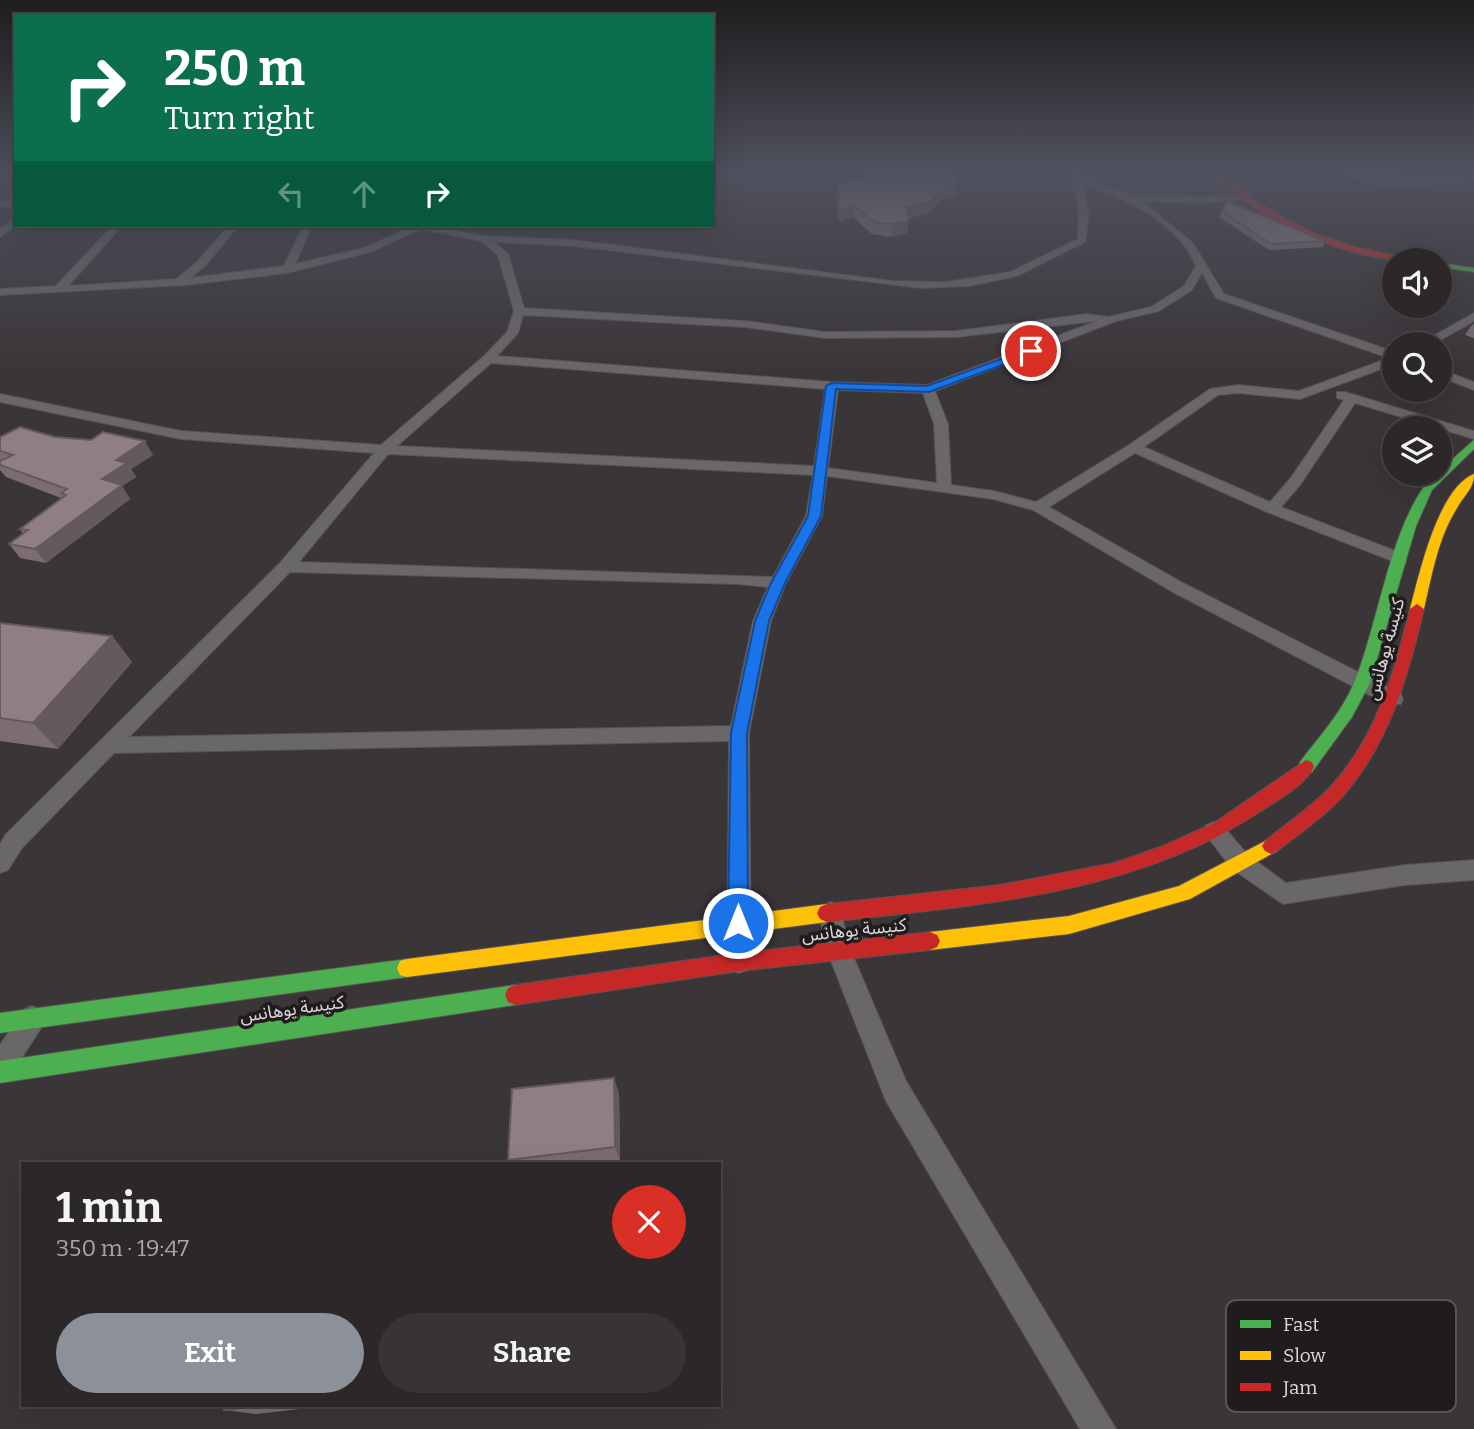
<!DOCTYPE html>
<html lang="en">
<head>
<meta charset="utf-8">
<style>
	:root { --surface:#2c2829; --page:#383435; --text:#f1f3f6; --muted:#a6a6a8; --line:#484446; --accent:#8c9099 }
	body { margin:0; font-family:Bitter,"Noto Sans Arabic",serif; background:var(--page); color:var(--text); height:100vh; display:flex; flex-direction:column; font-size:26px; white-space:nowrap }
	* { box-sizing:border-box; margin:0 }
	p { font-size:23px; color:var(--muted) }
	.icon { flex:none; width:38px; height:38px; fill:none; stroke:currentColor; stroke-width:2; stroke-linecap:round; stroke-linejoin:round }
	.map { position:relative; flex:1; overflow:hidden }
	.side { position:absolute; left:21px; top:1162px; width:700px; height:245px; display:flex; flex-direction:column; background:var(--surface); border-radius:0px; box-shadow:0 7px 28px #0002,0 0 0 2px var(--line) }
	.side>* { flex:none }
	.top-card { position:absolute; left:14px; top:14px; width:700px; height:214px; border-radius:0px; box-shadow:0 7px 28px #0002,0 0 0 2px var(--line); background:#0b6e4f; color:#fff; overflow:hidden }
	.fabs { position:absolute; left:1382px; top:248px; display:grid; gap:14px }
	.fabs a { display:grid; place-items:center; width:70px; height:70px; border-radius:50%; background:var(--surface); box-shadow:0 7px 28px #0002,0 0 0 2px var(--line); font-size:35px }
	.pin { position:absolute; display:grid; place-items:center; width:60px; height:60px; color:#fff; margin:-30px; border:4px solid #fff; border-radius:50%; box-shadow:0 2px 7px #0007 }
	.me { position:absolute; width:77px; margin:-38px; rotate:0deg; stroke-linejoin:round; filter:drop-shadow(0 0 5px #0008) }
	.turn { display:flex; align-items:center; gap:24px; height:147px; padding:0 35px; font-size:32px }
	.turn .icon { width:91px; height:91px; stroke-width:2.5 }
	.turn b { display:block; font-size:49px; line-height:60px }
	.lanes { display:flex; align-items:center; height:66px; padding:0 35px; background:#0003; justify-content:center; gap:35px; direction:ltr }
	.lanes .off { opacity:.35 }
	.round { display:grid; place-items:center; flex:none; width:74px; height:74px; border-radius:37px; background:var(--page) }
	.headline { display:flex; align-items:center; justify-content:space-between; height:119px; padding:0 35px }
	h1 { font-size:42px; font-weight:700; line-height:52px }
	.button { display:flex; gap:14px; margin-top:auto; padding:14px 35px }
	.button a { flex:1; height:80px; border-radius:42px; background:var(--accent); color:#fff; font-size:28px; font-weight:700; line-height:80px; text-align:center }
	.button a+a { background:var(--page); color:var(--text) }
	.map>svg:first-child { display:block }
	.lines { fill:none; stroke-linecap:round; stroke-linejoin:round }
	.street-casing { stroke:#575253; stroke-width:2 }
	.fast-casing { stroke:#575253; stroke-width:2 }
	.slow-casing { stroke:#575253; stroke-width:2 }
	.jam-casing { stroke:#575253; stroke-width:2 }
	.street { fill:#6a6768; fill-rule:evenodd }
	.fast { fill:#4caf50; fill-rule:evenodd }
	.slow { fill:#ffc107; fill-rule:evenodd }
	.jam { fill:#c62828; fill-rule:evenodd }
	.wall { fill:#7b6d72 }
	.shaded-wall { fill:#64595c }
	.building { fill:#8f7f84; stroke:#64595c; stroke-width:2 }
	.route { fill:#1a73e8; stroke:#114b97; stroke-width:2 }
	.labels { text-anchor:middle; stroke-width:7; stroke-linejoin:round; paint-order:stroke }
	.street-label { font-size:18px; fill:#ded9da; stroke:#201c1d }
	.key { fill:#201c1d; stroke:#595556; stroke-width:2 }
	.key-label { font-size:19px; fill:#ded9da }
</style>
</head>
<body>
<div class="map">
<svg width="1474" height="1429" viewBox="0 0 1474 1429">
	<rect width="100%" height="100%" fill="#3a3537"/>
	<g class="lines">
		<!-- street casing -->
		<g class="street-casing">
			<g id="street">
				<path d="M1069,173H1077L1079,177L1133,195L1203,197L1251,194L1248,199L1203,203L1142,201L1193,243L1224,294L1395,352V364L1300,399L1238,393L1218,395L1144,447L1270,502L1290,479L1344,400L1337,398V392H1345L1474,431V439L1355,403L1300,485L1281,507L1406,555V563L1400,564L1267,512L1135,453L1049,507L1183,583L1401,694L1403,699L1401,704H1387L1171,591L1033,510L993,499L827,476L822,516L786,583L771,621L749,733L751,962L748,970L739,973L730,970L727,962L729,741L114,753L22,848L8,870L0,873V844L6,834L280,563L374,453L181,439L0,402V394L181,431L381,445L484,356L507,332L514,311L498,255L481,241L421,229L370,252L287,273L185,285L0,295V289L56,286L112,226H122L68,286L176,279L197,262L228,226H238L205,266L190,278L284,266L303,226H312L295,264L364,248L414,226H431L484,236L574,240L893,281L946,282L1010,272L1078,239L1079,206ZM1082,183C1126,199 1176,220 1196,266L1184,286L1151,307L1108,317L1087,314L956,331L825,332L745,321L524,308L508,254L494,242L574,246L921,288L969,286L1017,276L1085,242L1089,216ZM1202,272L1216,298L1389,358L1299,391L1238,385L1210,389L1129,445L1036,502L994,491L951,485L948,424L935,391L1116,321L1159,311L1192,290ZM523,315L745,327L825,338L956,337L1097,321L927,385L832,382L497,356L518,333ZM491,363L825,389L814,466L397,446ZM838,390L923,393L934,424L937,483L828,468ZM388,454L813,475L806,516L773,577L299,562ZM290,572L737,584L768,587L753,621L731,726L129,737Z"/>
				<polygon points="1459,173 1474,176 1474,181"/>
				<polygon points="16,200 16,206 0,207 0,201"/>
				<polygon points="16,217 16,225 0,237 0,229"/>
				<polygon points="1474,313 1474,321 1432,345 1417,345"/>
				<polygon points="1440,369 1474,382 1474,390 1440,377"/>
				<polygon points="1214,822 1222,825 1248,855 1286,883 1405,865 1474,860 1474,880 1405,885 1283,904 1232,869 1203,831 1206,825"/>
				<polygon points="831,902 839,906 851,951 906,1081 1116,1429 1080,1429 886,1101 827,951 819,913 823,906"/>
				<polygon points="32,1006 41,1010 45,1019 41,1028 9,1078 0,1082 0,1045 23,1010"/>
			</g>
		</g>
		<!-- fast casing -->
		<g class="fast-casing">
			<g id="fast">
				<polygon points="1440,263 1474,268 1474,272 1440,267"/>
				<path d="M1474,440V449L1432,490L1416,526L1370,683L1352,717L1312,772H1300L1298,767L1300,762C1319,737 1342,712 1354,683C1379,624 1391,517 1435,474H1440V470Z"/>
				<polygon points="407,959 414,961 417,968 414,975 407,977 0,1033 0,1013"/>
				<polygon points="515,985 522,988 525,995 522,1002 515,1005 0,1083 0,1061"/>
			</g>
		</g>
		<!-- slow casing -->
		<g class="slow-casing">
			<g id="slow">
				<path d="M1474,474C1474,489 1464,495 1457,508C1438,538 1432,575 1424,609L1422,612H1412L1410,609C1419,575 1438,488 1474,474Z"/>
				<polygon points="1271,838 1277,841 1280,846 1277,851 1190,899 1069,934 930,950 923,947 920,941 923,935 930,932 1069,916 1179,886"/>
				<polygon points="827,904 834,907 837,913 834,919 827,922 407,977 400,975 397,968 400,961 407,959"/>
			</g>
		</g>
		<!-- jam casing -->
		<g class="jam-casing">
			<g id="jam">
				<path d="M1208,173H1215L1275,213L1311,232L1355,247L1419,261C1344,261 1264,222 1208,173Z"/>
				<path d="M1417,604L1424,609C1408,676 1390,742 1343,796C1324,817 1300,833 1277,851L1271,854L1265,851L1262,846L1265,841C1287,823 1312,807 1332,785C1377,735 1394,673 1410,609Z"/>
				<path d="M1306,760L1312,762L1314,767C1304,786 1279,799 1261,811C1132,896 977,905 827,922L820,919L817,913L820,907L827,904L1000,885L1114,863L1163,846L1214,823Z"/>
				<polygon points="930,932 937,935 940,941 937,947 930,950 739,971 515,1005 508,1002 505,995 508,988 515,985 739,953"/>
			</g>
		</g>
		<!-- street -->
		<use href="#street" class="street"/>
		<!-- fast -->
		<use href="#fast" class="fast"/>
		<!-- slow -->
		<use href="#slow" class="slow"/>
		<!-- jam -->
		<use href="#jam" class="jam"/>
	</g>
	<!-- wall -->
	<g class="wall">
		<polygon points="1334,173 1469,173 1463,183 1387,189"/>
		<polygon points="838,184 957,185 955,196 940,200 928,214 908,218 907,233 891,237 872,234 853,217 839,222 837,196"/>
		<polygon points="1222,211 1325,241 1323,247 1269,250 1219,217"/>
		<polygon points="1474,324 1474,338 1465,335 1471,326"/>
		<polygon points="0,437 55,437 153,455 131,469 136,477 122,486 130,499 46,563 20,558 9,544 23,534 20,529 61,498 6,477 0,470"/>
		<polygon points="0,623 112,636 132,662 58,749 0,741"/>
		<polygon points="619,1093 620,1160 591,1164 511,1164 508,1160"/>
		<polygon points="225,1405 334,1405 257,1414 224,1410"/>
	</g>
	<!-- shaded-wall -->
	<g class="shaded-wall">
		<polygon points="1396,173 1469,173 1463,183 1387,189"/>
		<polygon points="957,185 955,196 940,200 928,214 904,219 906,207 942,189"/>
		<polygon points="854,205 853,217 839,222 840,211"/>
		<polygon points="909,221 907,233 891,237 892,224"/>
		<polygon points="145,441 153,455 131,469 136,477 122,486 130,499 46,563 35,549 102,479 116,460"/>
		<polygon points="112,636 132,662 58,749 33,723"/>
		<polygon points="614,1078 619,1093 620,1160 615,1147"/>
	</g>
	<!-- building -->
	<g class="building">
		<polygon points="863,173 952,173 957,185 942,189 930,202 906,207 909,221 892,224 874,222 854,205 840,211 838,184 856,181"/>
		<polygon points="1227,201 1325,241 1271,244 1222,211"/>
		<polygon points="20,427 55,437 91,440 103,432 145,441 116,460 127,463 102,479 122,485 35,549 9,544 28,530 20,529 66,495 61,493 67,489 0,465 0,461 13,455 0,451 0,437"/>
		<polygon points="0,623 112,636 33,723 0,718"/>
		<polygon points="614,1078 615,1147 508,1160 512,1089"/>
		<polygon points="225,1405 269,1405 224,1410"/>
	</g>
	<!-- sky -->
	<linearGradient id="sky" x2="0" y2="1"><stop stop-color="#201d1e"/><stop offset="0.46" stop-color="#4f515e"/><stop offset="1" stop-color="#4f515e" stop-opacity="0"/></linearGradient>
	<rect width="1474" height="373" fill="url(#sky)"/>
	<!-- route -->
	<polygon class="route" points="1031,348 1034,353 929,392 836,389 821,516 785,583 769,621 747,733 748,923 745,930 738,932 731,930 728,923 731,733 755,621 771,583 808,516 826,386 832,383 927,386"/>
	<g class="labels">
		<!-- street labels -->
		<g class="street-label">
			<text transform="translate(1385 649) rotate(-75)" y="6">كنيسة يوهانس</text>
			<text transform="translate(854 930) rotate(-6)" y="6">كنيسة يوهانس</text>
			<text transform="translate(292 1009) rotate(-8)" y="6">كنيسة يوهانس</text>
		</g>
	</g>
	<!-- legend -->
	<rect x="1226" y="1300" width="230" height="112" rx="10" class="key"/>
	<rect x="1240" y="1320" width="31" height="8" fill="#4caf50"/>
	<rect x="1240" y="1351" width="31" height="9" fill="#ffc107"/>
	<rect x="1240" y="1383" width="31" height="8" fill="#c62828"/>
	<g class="key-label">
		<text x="1283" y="1331">Fast</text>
		<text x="1283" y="1362">Slow</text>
		<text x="1283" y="1394">Jam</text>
	</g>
</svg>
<div class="fabs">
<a><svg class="icon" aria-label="sound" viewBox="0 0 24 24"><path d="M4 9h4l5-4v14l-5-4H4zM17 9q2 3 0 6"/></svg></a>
<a><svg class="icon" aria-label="search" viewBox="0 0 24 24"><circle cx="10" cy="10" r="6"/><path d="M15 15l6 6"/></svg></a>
<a><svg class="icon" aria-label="layers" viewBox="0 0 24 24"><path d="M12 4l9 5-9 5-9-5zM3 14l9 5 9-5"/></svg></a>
</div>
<div class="pin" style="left:1031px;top:351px;background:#d93025"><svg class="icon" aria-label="arrive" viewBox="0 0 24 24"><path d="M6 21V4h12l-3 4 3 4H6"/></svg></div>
<svg class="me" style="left:738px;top:923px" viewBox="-20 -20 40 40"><circle r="17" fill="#1a73e8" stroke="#fff" stroke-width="3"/><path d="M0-11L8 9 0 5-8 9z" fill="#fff"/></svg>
<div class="top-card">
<div class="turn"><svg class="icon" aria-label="right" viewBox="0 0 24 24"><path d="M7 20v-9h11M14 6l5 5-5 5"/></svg><div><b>250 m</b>Turn right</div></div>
<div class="lanes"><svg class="icon off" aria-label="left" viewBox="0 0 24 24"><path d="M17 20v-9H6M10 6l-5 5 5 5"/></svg><svg class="icon off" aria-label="ahead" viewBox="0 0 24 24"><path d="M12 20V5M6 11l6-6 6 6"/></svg><svg class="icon" aria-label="right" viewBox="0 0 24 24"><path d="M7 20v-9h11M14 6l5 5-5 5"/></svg></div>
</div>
<section class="side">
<div class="headline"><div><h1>1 min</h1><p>350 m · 19:47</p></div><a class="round" style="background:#d93025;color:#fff"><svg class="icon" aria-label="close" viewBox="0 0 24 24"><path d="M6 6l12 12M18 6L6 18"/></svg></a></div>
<div class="button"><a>Exit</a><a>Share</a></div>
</section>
</div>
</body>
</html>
